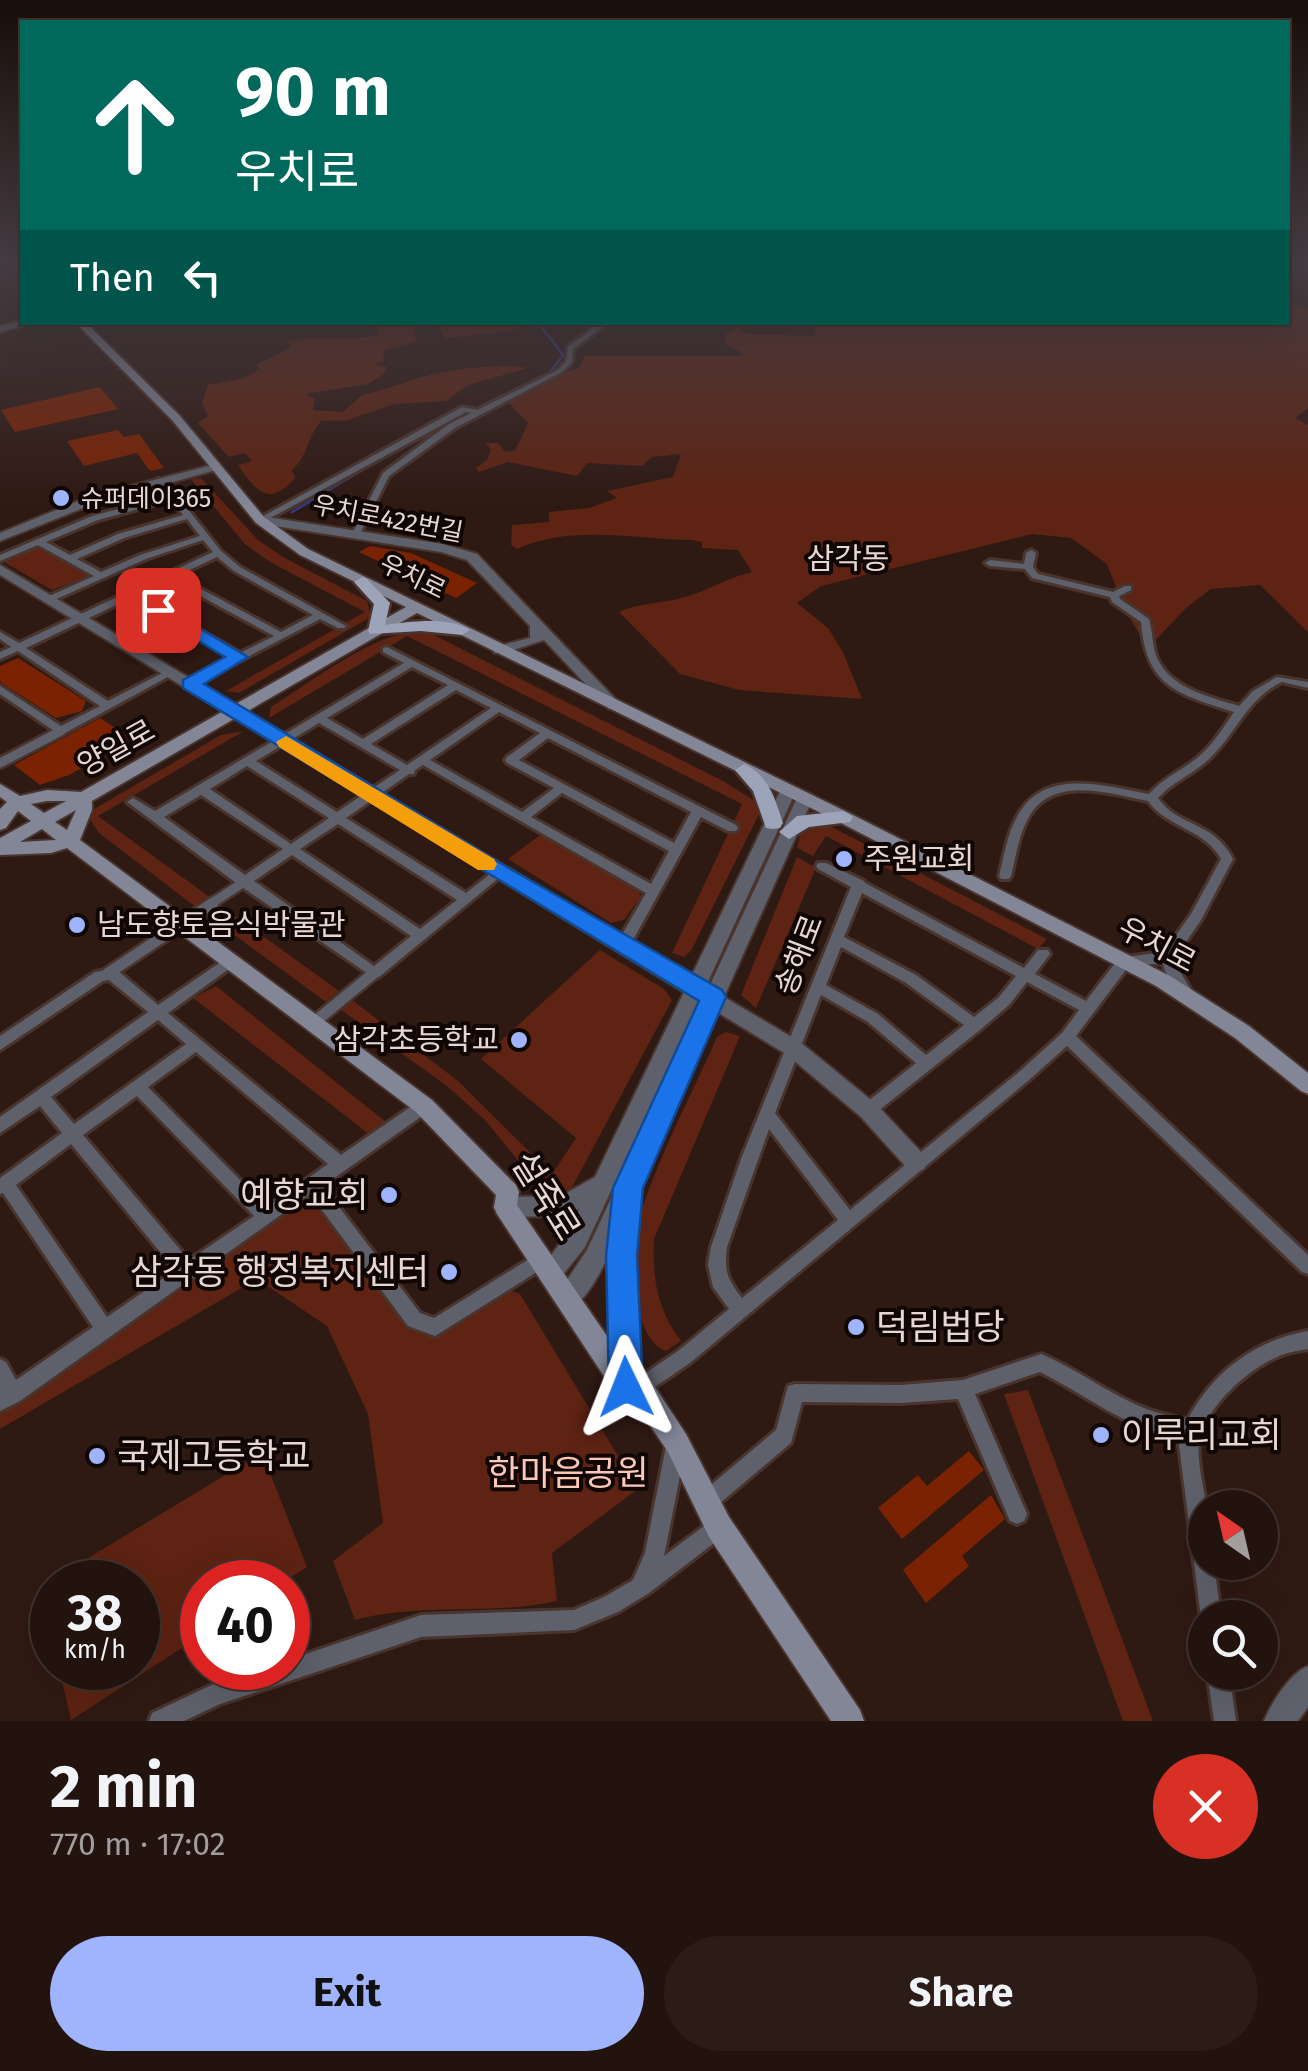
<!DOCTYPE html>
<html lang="en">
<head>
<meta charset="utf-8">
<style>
	:root { --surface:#23130e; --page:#2b1c17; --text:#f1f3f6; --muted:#a39e9e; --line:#40322e; --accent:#a0b3fd }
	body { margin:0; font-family:"Fira Sans","Noto Sans KR",sans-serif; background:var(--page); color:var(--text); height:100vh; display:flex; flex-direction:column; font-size:38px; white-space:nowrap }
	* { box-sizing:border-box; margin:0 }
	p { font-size:32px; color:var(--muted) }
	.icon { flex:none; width:55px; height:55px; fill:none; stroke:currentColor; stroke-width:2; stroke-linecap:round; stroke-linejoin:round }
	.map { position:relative; height:1721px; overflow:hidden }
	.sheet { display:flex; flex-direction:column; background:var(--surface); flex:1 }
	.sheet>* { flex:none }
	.guide { position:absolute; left:20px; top:20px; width:1270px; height:305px; border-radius:0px; box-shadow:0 10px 40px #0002,0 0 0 2px var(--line); background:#00695c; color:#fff; overflow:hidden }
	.needle { width:65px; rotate:326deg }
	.fabs { position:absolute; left:1188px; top:1490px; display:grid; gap:20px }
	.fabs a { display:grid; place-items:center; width:90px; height:90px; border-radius:50%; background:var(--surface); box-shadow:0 10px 40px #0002,0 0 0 2px var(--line); font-size:50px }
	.speed { position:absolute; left:30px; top:1560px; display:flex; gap:20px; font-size:50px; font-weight:700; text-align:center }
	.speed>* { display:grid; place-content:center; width:130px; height:130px; border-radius:50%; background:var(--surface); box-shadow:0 10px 40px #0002,0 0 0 2px var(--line); line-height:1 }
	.speed small { font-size:25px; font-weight:400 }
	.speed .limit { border:15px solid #d22; background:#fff; color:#111 }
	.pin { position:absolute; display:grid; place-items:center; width:85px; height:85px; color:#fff; margin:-42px; border-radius:20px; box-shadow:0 5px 15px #0006 }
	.me { position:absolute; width:110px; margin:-55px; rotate:358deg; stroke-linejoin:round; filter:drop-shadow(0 0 8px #0008) }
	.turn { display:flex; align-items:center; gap:35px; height:210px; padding:0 50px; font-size:45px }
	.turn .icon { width:130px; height:130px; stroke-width:2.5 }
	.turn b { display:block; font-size:70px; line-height:85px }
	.then { display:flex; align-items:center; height:95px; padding:0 50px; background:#0003; gap:20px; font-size:38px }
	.round { display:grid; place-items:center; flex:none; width:105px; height:105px; border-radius:52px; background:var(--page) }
	.head { display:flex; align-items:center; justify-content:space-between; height:170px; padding:0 50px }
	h1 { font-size:60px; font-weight:700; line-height:75px }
	.cta { display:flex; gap:20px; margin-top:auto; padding:20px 50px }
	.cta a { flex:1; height:115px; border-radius:60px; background:var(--accent); color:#111; font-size:40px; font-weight:700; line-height:115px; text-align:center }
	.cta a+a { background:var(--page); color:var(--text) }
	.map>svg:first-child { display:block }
	.green { fill:#5e2312 }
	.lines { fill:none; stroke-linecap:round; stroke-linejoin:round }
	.stream { stroke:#303b88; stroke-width:2.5 }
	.building { fill:#7b2203 }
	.pedestrian-far1-casing { stroke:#49342e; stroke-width:14 }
	.pedestrian-casing { stroke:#49342e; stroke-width:16 }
	.minor-casing { stroke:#49342e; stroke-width:6 }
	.tertiary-casing { stroke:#49342e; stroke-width:4 }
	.secondary-casing { stroke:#49342e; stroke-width:4 }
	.primary-casing { stroke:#49342e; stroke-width:5 }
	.pedestrian-far1 { stroke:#5e616b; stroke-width:9 }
	.pedestrian { stroke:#5e616b; stroke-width:11 }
	.minor { fill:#5e616b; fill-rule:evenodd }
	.tertiary { fill:#5e616b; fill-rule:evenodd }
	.secondary { fill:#828697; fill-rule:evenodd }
	.primary { fill:#9da3b8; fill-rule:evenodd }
	.route { fill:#1a73e8; stroke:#114b97; stroke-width:2.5 }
	.slow { fill:#f59e0b }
	.poi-dot { fill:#a0b3fd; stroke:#100705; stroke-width:4 }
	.labels { text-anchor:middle; stroke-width:8; stroke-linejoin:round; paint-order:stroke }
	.far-poi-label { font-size:25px; fill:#e7d7d3; stroke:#100705; text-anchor:start }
	.far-street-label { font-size:25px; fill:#e7d7d3; stroke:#100705 }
	.far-quarter-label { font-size:30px; fill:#e7d7d3; stroke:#100705 }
	.street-label { font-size:30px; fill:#e7d7d3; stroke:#100705 }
	.poi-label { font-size:30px; fill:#e7d7d3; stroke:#100705; text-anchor:start }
	.near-poi-label { font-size:35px; fill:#e7d7d3; stroke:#100705; text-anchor:start }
	.near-street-label { font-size:35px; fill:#e7d7d3; stroke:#100705 }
	.near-park-label { font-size:35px; fill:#fcc7b8; stroke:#100705 }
</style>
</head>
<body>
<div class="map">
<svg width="1308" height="1721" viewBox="0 0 1308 1721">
	<rect width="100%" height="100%" fill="#2f1913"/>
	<!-- green -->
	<g class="green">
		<path d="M1288,301L1308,309V408L1295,418L1308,425V632L1260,585L1211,589L1186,608L1148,648L1126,612L1107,564L1071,538L1032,534L821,586L797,603L828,628L843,652L862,699L739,690L680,674L619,612C644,601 667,604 691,595C712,588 730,577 752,572L738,550L702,548V542L692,540C636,539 569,524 517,549L511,545L512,525L549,522V512L589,508L617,498L607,491L673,477L681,454L652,457L642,466L587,463L577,476L508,462L479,472L476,468L487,460L491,450L486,443H498L505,452L515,451L528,423L508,402C533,393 554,373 579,368L585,356H747L726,344V334L738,327L748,334L814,336L817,322H1288Z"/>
		<path d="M376,322L530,323L514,331L445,338L437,323L413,325L416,342L383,351L384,361L375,364L387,367L385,373L368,384L305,394L315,399L313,410L343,412L363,394C382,392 397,384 416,379C449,369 494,363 528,368L468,385L446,401L394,404L348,420L321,421C307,436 308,457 292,470L295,478C269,508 256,491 238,465L252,461L245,453L229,457L198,423L208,416L202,403L208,385L245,378L260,369L256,365L292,347L286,342C318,334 351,344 380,334L371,324Z"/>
		<polygon points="201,478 258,540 283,557 367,601 371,617 239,693 226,691 365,612 270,562 245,544 191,479"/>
		<polygon points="41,546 90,572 89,577 52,590 4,562"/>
		<path d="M426,631L723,781L758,803L760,812L691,951L684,957L672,953L742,804L407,636L269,718L271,707C313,681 377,629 426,631Z"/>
		<polygon points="244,731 98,816 211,898 197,908 99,833 88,816 94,809 221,735"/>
		<polygon points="818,825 828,825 1047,939 1038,949 826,836 813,856 797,848 800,835"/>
		<polygon points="543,833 638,890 641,896 624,920 611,923 508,859"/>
		<polygon points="797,857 816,868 756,1008 741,995"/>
		<polygon points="220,905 339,991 326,1002 206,914"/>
		<polygon points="600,950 664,989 672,1000 568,1195 550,1200 486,1121 447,1086 340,1009 352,1000 458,1081 552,1174 576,1138 481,1059"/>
		<polygon points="216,986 386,1122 369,1134 193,998"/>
		<path d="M726,1032L740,1036L654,1239C652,1277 657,1310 681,1341L666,1351C652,1346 644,1330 640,1315C636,1298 631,1280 631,1262C632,1206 693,1093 717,1037Z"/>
		<path d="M299,1200H313L410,1329L436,1335L508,1290L520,1294L638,1489L552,1553L557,1601C490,1616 425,1602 355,1620L333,1561L383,1523L368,1414L327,1326L257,1279L0,1429V1409Z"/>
		<polygon points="1028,1390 1153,1721 1123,1721 1004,1394"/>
		<polygon points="262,1453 307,1567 283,1582 202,1582 202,1635 71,1720 59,1668 138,1668 138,1582 52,1582 52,1641 40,1587"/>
	</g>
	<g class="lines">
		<!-- stream -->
		<polyline class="stream" points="292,512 386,456 549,373 563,355 538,322"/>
	</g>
	<!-- building -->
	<g class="building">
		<polygon points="100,387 118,409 15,432 1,410"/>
		<polygon points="118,430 124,437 139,434 164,468 150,471 137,453 84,466 67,441"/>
		<polygon points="370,546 411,553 477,583 456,598 359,552"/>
		<polygon points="18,658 86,701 82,711 56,718 0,682 0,666"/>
		<polygon points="100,718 133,740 69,775 40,785 14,765"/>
		<polygon points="969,1451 984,1470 902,1539 878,1508 918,1475 927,1486"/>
		<polygon points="991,1495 1005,1519 962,1556 969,1566 926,1603 903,1570"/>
	</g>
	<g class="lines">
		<!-- pedestrian-far1 casing -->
		<g class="pedestrian-far1-casing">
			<g id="pedestrian-far1">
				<polyline points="0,763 61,731"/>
				<polyline points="209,905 244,882"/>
			</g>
		</g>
		<!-- pedestrian casing -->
		<g class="pedestrian-casing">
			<g id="pedestrian">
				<polyline points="107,974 213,903"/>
				<polyline points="312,1024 374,973"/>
			</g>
		</g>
		<!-- minor casing -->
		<g class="minor-casing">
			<g id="minor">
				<polygon points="601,322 609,322 573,349 572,362 562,372 455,428 389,476 359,536 352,534 383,473 449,424 471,413 466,412 263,522 256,520 462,407 477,410 558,370 566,361 568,347"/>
				<path d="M158,479H164L221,551L240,567L346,626L344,628H338L320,619L190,687L185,684L186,682L232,657L131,598L26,648L108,701L166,671H174L175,673L65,733H57L0,694V686L61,726L100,706L18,651L0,659V652L11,647L0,639V632L19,643L213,552L203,540L146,559L50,602L45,599L47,597L94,576L38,545L0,561V555L92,516L168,496L157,481ZM172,500L183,515L118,534L70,555L46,542L98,520ZM187,519L200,536L140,555L101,572L77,559L124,538ZM217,557L234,571L313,615L281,632L177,576ZM169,579L274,636L240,653L138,594Z"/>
				<path d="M1031,550L1036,553L1033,567L1038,574L1113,592L1125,586H1131V590L1119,596L1120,599L1149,619C1153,632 1152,646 1157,658C1171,689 1210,697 1239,706L1253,691L1277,677L1308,682V688L1282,682C1246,699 1236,735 1208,760C1192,775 1172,782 1158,798C1179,828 1213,820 1233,859L1201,920L1175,958L1179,970L1193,993L1191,997L1186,998L1181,997L1165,971L1163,963L1128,967L1076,1036L1308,1255V1274L1302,1272L1067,1046L1029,1080L690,1363L646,1393L640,1396L634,1393L631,1387L634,1381L678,1351L729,1309L713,1287L708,1265L711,1247L741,1159L851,887L818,869L816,866L818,863H826L864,881L865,883L1024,968L1038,950H1048L1050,954L1035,974L1086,1001L1119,958L1164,952L1191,914L1221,859C1205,829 1167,828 1148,801C1111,794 1055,775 1030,815C1019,833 1016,856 1011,876L1009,879H1001L999,876C1004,856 1007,834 1018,815C1045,767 1105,786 1149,794C1163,778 1181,771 1197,758C1212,746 1223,728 1234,712C1179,694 1146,688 1141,622L1112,602L1110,597L1032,578L1025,569L990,566L985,563L990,560L1024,564L1026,553ZM862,893L1016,976L999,997L974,1017L916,975L844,937ZM841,947L906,983L964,1025L926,1055L878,1014L826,985ZM1027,982L1079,1010L1062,1033L1019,1072L850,1210L775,1113L821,995L868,1022L916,1063L863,1105L860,1110L863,1115L868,1116L873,1115L980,1030L1009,1005ZM769,1129L838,1220L742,1298C727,1279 724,1271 727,1247Z"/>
				<path d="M387,647L736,825L738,828L736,831H728L701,817L628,949H618L616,945L646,893L423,765L415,770L414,774H409L346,818L466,893L495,870L499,869L505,873L379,977L374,978L239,885L127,802L133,798L155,811L404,663L383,652V648ZM412,667L448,685L363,739L327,718ZM456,690L491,708L407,765L371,744ZM499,712L540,733L507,757L505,760L507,763L554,788L522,812L430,760ZM319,723L400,770L337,812L256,761ZM548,738L691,812L674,843L519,760ZM247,766L329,818L291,844L210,789ZM562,793L669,851L651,884L531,817ZM201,795L283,849L245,875L164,817ZM338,824L457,900L420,929L300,849ZM292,855L411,936L374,966L254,881Z"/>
				<path d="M228,957L233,958L235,962L233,966L168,1013L341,1155L419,1101L424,1100L429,1101L432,1106L429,1111L323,1186L420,1313L434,1318L542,1251L548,1253L550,1259L548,1265L435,1336L408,1326L310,1194L20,1401L0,1411V1359L6,1362L16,1380L93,1327L3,1193L0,1194V1178L62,1133L40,1106L0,1133V1117L148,1012L109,980L103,981L0,1050V1036L95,972L112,969L117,970L158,1005ZM158,1020L186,1044L74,1124L51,1097ZM196,1052L328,1164L267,1207L148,1087ZM137,1096L254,1216L189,1260L83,1135ZM71,1144L175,1270L107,1317L16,1185Z"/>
				<path d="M1308,1331V1349C1297,1351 1287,1352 1277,1357C1247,1370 1203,1409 1199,1444C1197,1462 1204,1489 1207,1508H1205V1562H1214L1221,1618H1205V1626L1201,1618L1179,1445L1182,1437C1128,1431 1087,1395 1040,1372L975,1394L1027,1514L1024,1521L1017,1524L1010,1521L958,1399L901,1403L802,1402L791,1443L713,1509L706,1512L699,1509L696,1502L699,1495L776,1430L788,1386L795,1384L901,1385L963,1380L1041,1354C1093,1376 1130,1413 1188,1419C1213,1372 1255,1340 1308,1331Z"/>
				<polygon points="676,1436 683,1439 686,1446 664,1556 712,1520 719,1517 726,1520 729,1527 726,1534 649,1593 618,1612 574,1630 421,1637 220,1704 184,1721 149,1721 152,1713 216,1683 263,1668 288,1668 288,1660 421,1615 574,1610 604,1597 633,1580 645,1553 666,1446 669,1439"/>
				<polygon points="1207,1672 1229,1672 1236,1721 1214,1721"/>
			</g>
		</g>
		<!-- tertiary casing -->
		<g class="tertiary-casing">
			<g id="tertiary">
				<polygon points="22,321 36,322 0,332 0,326"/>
				<polygon points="216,464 220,465 220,469 96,503 0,541 0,533 88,497"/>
				<polygon points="260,516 443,544 477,554 622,706 619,709 609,709 544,640 504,653 494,653 494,647 530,638 530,626 467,560 441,552 256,523 256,517"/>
				<path d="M0,565L691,977L780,791L788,786L794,787L796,791L706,986L709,987L797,798L805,793L811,794L813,798L724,997L800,1042L876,1104L924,1155L927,1162L924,1169L916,1172L908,1169L860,1116L786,1054L717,1012L633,1200L636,1208L634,1256L639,1387L635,1396L626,1400L617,1396L613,1387L611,1250C602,1269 587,1302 567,1310L558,1306L555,1298L587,1250L702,1003L699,1001L585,1247L558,1281L550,1284L542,1281L538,1273L569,1231L579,1209L564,1216L505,1217L497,1214L494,1207L497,1200L505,1197L561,1196L595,1177L684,992L0,575Z"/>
				<path d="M1308,1666V1707L1298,1721H1264C1272,1702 1289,1674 1308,1666Z"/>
			</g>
		</g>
		<!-- secondary casing -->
		<g class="secondary-casing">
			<g id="secondary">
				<polygon points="16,263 22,263 22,268 19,268"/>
				<path d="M75,322H85L180,416L264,517L308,549L849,813L1170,976L1249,1026L1308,1073V1094L1301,1091L1235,1038L1156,986L837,821L417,613L92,801V810L80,840L432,1100L516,1185L519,1192L517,1205L633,1374L649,1378L686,1434L729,1517L860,1710L864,1721H831L709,1537L668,1452L633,1400L617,1396L497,1214L494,1207L496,1195L416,1112L67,848L51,853L0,855V838L31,821L18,811L6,828L0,830V809L7,802L0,797V784L20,796L47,790L81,792L406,607L300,555L256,523L172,420ZM47,801H66L44,813L31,804ZM76,810L67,830L55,822ZM42,829L56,840L20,842Z"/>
			</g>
		</g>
		<!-- primary casing -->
		<g class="primary-casing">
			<g id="primary">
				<path d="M362,577L367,579L390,603L385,625C410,622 448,616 470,630L462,635L421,631L370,634L368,631L374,604L354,582Z"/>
				<path d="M744,764C769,775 775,799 783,823L780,828L773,829L766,828L753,791L735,770Z"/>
				<polygon points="843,811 853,817 850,822 809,827 789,839 779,832 797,816"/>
			</g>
		</g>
		<!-- pedestrian-far1 -->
		<use href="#pedestrian-far1" class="pedestrian-far1"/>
		<!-- pedestrian -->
		<use href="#pedestrian" class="pedestrian"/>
		<!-- minor -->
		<use href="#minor" class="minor"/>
		<!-- tertiary -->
		<use href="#tertiary" class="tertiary"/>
		<!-- secondary -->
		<use href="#secondary" class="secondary"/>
		<!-- primary -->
		<use href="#primary" class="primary"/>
	</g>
	<!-- sky -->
	<linearGradient id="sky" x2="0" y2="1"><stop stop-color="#1a0e0a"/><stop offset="0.52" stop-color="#473e44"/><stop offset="1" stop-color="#473e44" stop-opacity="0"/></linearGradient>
	<rect width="1308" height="504" fill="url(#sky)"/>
	<!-- route -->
	<polygon class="route" points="158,604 248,657 204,684 507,867 722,990 726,997 643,1188 637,1256 643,1387 638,1399 626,1404 614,1399 609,1387 606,1256 613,1188 699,1001 183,688 183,680 225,657 152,613 152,606"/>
	<!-- slow -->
	<polygon class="slow" points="286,736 494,859 497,864 494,870 478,870 279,747 276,742"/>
	<!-- markers -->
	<g class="poi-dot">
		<circle cx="61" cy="498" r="10"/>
		<circle cx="844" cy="859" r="10"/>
		<circle cx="77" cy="925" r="10"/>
		<circle cx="519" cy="1040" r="10"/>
		<circle cx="389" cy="1195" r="10"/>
		<circle cx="449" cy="1272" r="10"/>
		<circle cx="856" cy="1327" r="10"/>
		<circle cx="1101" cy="1435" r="10"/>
		<circle cx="97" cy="1456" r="10"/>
	</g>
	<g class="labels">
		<!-- far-poi labels -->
		<g class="far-poi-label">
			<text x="81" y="507">슈퍼데이365</text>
		</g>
		<!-- far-street labels -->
		<g class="far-street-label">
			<text transform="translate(388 518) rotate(11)" y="9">우치로422번길</text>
			<text transform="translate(413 576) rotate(26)" y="9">우치로</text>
		</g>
		<!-- far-quarter labels -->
		<g class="far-quarter-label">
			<text x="848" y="569">삼각동</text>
		</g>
		<!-- street labels -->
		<g class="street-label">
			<text transform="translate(116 748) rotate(-29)" y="10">양일로</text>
			<text transform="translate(1157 945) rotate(28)" y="10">우치로</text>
			<text transform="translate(799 955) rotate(-69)" y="10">송해로</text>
		</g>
		<!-- poi labels -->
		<g class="poi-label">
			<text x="864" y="869">주원교회</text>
			<text x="97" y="935">남도향토음식박물관</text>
			<text x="499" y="1050" text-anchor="end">삼각초등학교</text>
		</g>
		<!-- near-poi labels -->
		<g class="near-poi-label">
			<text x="369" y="1207" text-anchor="end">예향교회</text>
			<text x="429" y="1284" text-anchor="end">삼각동 행정복지센터</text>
			<text x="876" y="1339">덕림법당</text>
			<text x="1121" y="1447">이루리교회</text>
			<text x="117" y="1468">국제고등학교</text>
		</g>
		<!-- near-street labels -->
		<g class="near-street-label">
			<text transform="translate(546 1196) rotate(58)" y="12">설죽로</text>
		</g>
		<!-- near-park labels -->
		<g class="near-park-label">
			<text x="568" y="1485">한마음공원</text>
		</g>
	</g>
</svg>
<div class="fabs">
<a><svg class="needle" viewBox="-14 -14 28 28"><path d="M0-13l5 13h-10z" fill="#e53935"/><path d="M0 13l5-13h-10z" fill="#a39e9e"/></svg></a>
<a><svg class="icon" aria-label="search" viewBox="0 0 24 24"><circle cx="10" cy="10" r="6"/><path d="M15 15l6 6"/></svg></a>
</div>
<div class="speed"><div>38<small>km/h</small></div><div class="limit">40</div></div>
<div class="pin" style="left:158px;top:610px;background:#d93025"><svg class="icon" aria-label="arrive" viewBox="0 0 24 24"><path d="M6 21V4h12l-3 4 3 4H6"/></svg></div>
<svg class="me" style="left:626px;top:1387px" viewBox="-20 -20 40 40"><path d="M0-17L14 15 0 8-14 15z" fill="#1a73e8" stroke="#fff" stroke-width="4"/></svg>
<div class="guide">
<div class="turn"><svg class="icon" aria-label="ahead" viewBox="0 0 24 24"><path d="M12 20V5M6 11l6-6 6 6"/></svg><div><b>90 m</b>우치로</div></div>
<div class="then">Then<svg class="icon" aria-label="left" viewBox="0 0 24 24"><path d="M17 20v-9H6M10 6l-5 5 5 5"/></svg></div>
</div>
</div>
<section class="sheet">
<div class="head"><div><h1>2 min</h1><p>770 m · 17:02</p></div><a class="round" style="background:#d93025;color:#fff"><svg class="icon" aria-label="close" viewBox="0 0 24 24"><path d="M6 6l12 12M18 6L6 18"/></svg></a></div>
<div class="cta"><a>Exit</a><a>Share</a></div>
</section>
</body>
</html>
